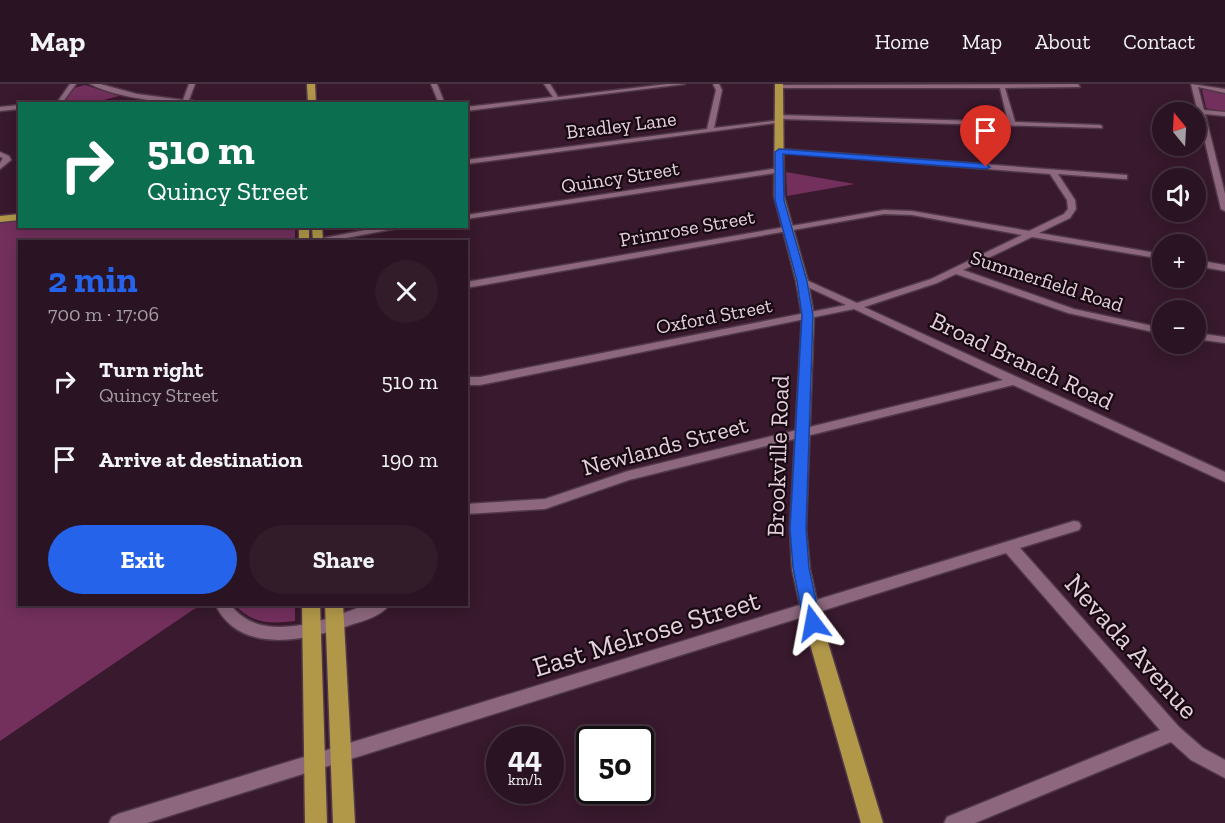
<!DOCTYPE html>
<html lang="en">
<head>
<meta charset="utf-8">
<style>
	:root { --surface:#2a1322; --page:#321c2a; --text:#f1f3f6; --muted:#a59ea5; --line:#463240; --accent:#2563eb }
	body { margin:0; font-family:"Zilla Slab",serif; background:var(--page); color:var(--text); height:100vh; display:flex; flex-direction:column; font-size:22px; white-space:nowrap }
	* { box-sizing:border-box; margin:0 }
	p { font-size:20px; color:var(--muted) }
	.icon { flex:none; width:33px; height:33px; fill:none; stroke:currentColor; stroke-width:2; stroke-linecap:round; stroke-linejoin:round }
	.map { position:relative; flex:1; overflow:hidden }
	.drawer { position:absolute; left:18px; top:156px; width:450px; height:366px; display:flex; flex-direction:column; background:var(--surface); border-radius:0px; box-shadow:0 3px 15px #0003,0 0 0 2px var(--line) }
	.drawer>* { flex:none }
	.banner { position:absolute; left:18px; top:18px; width:450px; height:126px; border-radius:0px; box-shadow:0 3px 15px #0003,0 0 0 2px var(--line); background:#0b6e4f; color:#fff; overflow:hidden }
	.needle { width:39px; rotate:342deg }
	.controls { position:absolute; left:1152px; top:18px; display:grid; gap:12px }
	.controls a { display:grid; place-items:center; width:54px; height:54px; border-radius:50%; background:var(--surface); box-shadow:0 3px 15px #0003,0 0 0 2px var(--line); font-size:30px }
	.speed { position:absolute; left:486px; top:642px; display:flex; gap:12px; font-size:30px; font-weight:700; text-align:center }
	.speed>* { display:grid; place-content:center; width:78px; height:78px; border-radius:50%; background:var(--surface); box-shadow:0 3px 15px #0003,0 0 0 2px var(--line); line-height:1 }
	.speed small { font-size:15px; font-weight:400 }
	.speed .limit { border:3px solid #111; border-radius:9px; background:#fff; color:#111 }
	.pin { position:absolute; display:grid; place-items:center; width:51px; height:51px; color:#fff; margin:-62px -26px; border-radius:50% 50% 50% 0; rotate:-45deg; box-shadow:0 0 6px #0007 }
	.pin .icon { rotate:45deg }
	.me { position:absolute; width:66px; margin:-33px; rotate:347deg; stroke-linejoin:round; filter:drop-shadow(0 0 4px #0008) }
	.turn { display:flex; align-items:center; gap:21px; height:126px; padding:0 30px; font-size:27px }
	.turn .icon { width:78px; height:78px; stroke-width:2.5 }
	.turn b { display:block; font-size:42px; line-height:51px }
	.round { display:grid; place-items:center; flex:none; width:63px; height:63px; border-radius:32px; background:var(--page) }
	.overview { display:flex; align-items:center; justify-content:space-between; height:102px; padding:0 30px }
	h1 { font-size:36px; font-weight:700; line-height:45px; color:var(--accent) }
	.cta { display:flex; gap:12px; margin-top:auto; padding:12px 30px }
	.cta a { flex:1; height:69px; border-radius:36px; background:var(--accent); color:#fff; font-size:24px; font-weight:700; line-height:69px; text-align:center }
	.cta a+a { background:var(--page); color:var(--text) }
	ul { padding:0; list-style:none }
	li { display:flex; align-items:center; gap:18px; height:78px; padding:0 30px }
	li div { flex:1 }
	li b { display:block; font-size:22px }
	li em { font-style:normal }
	header { display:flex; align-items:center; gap:36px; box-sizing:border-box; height:84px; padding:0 30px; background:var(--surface); border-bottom:2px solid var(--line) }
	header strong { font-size:28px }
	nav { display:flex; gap:33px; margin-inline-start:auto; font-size:21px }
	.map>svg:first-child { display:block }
	.green { fill:#73305d }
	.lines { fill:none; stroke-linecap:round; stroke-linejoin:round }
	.minor-casing { stroke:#513848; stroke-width:3 }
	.major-casing { stroke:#513848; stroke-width:3 }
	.minor { fill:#8c677d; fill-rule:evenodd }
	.major { fill:#b19849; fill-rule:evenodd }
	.route { fill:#2563eb; stroke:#184099; stroke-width:1.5 }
	.labels { text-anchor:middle; stroke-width:4.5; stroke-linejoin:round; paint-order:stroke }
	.far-street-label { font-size:20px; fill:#e4cfdb; stroke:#170912 }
	.street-label { font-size:24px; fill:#e4cfdb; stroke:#170912 }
	.near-street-label { font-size:28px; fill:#e4cfdb; stroke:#170912 }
</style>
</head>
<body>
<header>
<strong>Map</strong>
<nav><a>Home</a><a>Map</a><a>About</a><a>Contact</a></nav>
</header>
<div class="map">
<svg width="1225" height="739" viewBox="0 0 1225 739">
	<rect width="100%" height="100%" fill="#38192d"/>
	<!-- green -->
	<g class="green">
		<polygon points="85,1 119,12 92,19 64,19 74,4"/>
		<polygon points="1206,5 1225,9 1225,29 1206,24 1202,6"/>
		<polygon points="786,88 855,100 787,112"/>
		<polygon points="19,136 20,142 295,143 295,157 20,158 20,520 200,521 0,657 0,138"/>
		<path d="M235,521H295V537C270,540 253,540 235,521Z"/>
	</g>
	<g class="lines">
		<!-- minor casing -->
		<g class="minor-casing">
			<g id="minor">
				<polygon points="70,0 76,0 62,19 49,20 58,17"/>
				<path d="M90,0H100L137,10L183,16L189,0H195L189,16L206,20C172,20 119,15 90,0Z"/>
				<polygon points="431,0 437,0 445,20 439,20"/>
				<polygon points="544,0 550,0 558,13 667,0 685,0 466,27 466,23 553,13"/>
				<polygon points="713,0 719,0 722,6 714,44 780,36 783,38 466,80 466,76 707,45 716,6"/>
				<polygon points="1078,0 1080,3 1005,4 1015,38 1100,41 1102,42 1102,44 780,35 777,33 780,31 1008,38 1000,4 778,4 780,1"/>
				<polygon points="1191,0 1225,5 1225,9 1198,3 1204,26 1225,28 1225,32 1205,30 1225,110 1225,127 1221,125"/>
				<polygon points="20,21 20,25 0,27 0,23"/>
				<polygon points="779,65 1127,91 1127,95 1124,95 1058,90 1075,116 1076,125 1070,134 1039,149 1162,170 1162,175 1032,153 963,186 1074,225 1162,244 1162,250 1068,229 956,190 937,199 864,223 1225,388 1225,398 1013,301 629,396 545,425 466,430 466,420 545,415 628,387 1003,296 854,225 480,301 466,301 466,293 480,293 846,221 799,199 799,195 802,194 857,219 931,195 1022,151 912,131 884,130 466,204 466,198 884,126 912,127 1029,147 1064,130 1068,125 1067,116 1050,90 777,68 777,66"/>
				<polygon points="0,68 9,72 11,76 0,85 0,79 3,74 0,73"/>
				<polygon points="779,84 782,84 782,88 466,135 466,131"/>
				<polygon points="387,142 409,142 325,158 302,158"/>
				<polygon points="1196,176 1225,181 1225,187 1196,182"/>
				<polygon points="1196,249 1225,253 1225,259 1196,255"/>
				<polygon points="1074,437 1079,438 1081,442 1079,446 1020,464 1179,643 1203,664 1225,676 1225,694 1191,676 1171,658 975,739 944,739 947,733 1160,646 1006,469 147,739 109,739 112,733 118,730"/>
				<path d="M215,520H230C261,563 327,535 366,521C373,519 382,520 389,520C384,531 364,537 353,540C309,556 240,573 215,520Z"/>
			</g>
		</g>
		<!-- major casing -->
		<g class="major-casing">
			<g id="major">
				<polygon points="307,0 315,0 316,20 308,20"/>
				<polygon points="775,0 783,0 784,112 808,197 814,232 806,445 810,485 822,539 883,739 861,739 804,539 792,485 790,445 802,232 796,197 774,112"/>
				<polygon points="20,130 20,136 0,138 0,132"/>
				<rect x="299" y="142" width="10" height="16"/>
				<polygon points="312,142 322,142 323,158 313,158"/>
				<polygon points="302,520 320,520 327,739 305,739"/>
				<polygon points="325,520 343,520 355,739 333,739"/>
			</g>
		</g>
		<!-- minor -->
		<use href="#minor" class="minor"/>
		<!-- major -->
		<use href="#major" class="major"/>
	</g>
	<!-- route -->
	<polygon class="route" points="779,65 986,80 990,83 986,85 783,70 784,116 807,197 813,231 806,445 809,484 821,539 819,545 813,547 807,545 804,539 793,484 790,445 802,231 797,197 775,116 775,68"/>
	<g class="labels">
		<!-- far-street labels -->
		<g class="far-street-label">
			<text transform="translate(621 41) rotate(-7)" y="7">Bradley Lane</text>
			<text transform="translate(620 93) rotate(-9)" y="7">Quincy Street</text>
			<text transform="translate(687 144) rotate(-10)" y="7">Primrose Street</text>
			<text transform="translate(1047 197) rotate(18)" y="7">Summerfield Road</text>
			<text transform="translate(714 232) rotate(-11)" y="7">Oxford Street</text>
		</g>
		<!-- street labels -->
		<g class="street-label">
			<text transform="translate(1022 277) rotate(25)" y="8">Broad Branch Road</text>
			<text transform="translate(665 362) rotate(-15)" y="8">Newlands Street</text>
			<text transform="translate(778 372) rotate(-88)" y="8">Brookville Road</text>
		</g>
		<!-- near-street labels -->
		<g class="near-street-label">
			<text transform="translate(646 549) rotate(-17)" y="10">East Melrose Street</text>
			<text transform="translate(1132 562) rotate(48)" y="10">Nevada Avenue</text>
		</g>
	</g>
</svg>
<div class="controls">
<a><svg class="needle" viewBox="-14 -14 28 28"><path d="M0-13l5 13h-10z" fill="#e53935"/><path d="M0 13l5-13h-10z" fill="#a59ea5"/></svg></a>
<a><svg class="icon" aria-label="sound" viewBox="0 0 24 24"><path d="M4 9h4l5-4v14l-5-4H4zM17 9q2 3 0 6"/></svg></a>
<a>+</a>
<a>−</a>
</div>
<div class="speed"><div>44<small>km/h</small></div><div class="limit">50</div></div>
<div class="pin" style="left:986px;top:83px;background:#d93025"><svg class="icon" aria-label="arrive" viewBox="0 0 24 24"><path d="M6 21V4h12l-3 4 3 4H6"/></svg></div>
<svg class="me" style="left:813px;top:539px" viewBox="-20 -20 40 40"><path d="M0-17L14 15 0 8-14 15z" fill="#2563eb" stroke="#fff" stroke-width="4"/></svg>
<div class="banner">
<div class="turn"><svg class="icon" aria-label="right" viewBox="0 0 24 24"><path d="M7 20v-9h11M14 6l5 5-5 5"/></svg><div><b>510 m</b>Quincy Street</div></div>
</div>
<section class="drawer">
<div class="overview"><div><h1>2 min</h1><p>700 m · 17:06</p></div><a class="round"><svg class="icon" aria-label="close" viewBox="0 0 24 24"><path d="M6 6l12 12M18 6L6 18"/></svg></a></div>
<ul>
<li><svg class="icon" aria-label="right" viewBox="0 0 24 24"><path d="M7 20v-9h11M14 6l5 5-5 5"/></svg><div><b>Turn right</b><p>Quincy Street</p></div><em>510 m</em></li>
<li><svg class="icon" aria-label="arrive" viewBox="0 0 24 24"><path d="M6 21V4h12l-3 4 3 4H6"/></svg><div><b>Arrive at destination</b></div><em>190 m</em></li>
</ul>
<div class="cta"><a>Exit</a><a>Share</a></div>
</section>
</div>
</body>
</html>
